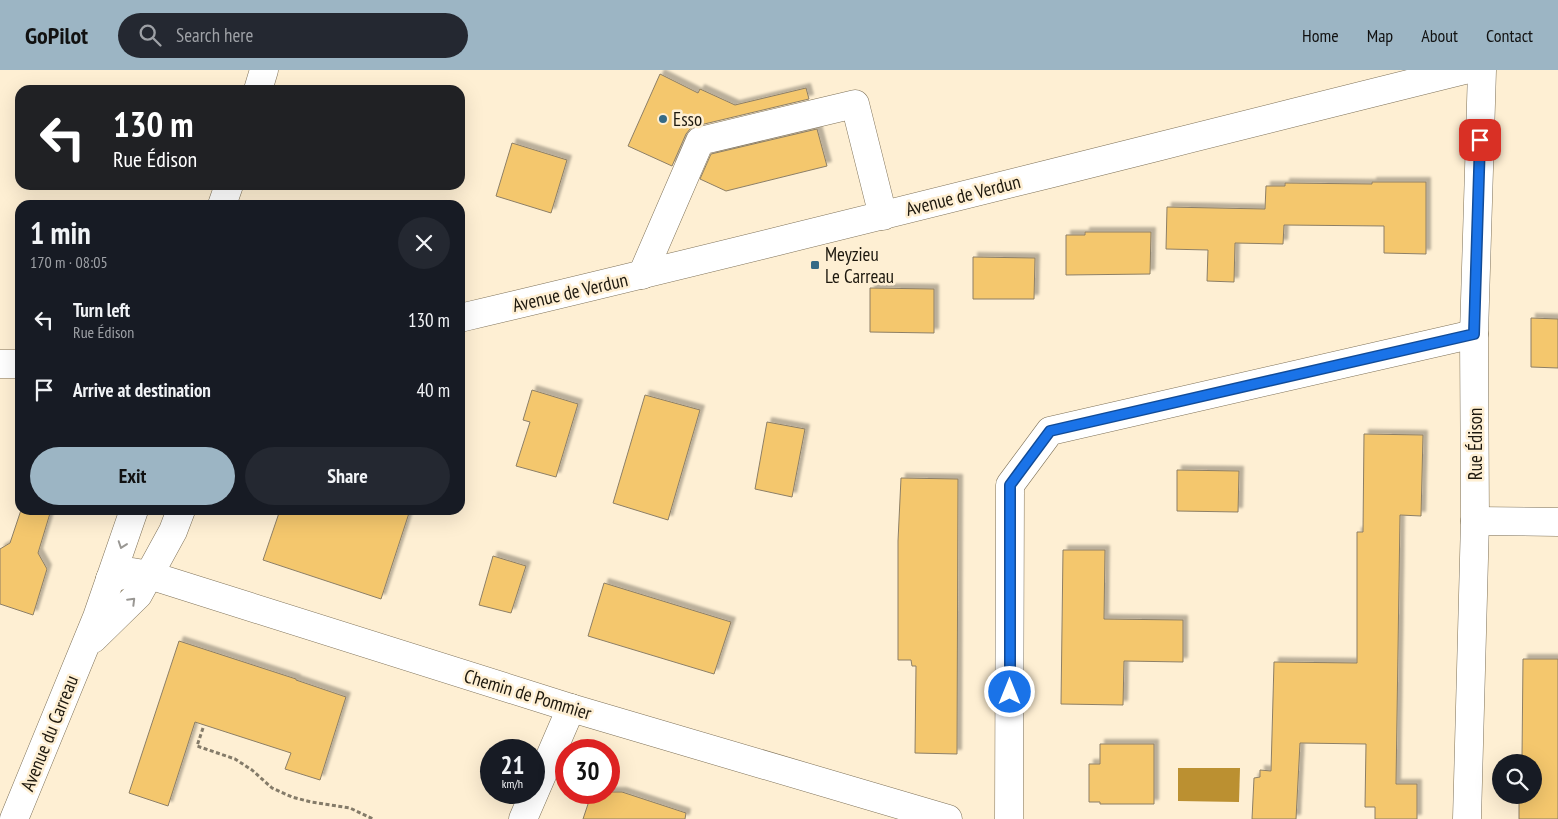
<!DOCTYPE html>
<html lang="en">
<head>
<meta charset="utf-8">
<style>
	:root { --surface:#171b24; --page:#242831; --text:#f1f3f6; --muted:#9ea1a6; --accent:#9cb5c4 }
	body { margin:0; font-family:"PT Sans Narrow",sans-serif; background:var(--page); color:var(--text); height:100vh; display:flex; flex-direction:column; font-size:19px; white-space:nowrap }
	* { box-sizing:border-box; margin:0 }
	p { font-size:16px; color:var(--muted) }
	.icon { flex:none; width:28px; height:28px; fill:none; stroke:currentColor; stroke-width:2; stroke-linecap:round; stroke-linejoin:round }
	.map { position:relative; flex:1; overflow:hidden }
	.drawer { position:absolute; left:15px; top:130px; width:450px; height:315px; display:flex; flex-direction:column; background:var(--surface); border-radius:15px; box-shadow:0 5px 20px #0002 }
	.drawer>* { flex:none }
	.banner { position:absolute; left:15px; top:15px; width:450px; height:105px; border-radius:15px; box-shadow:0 5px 20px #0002; background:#202124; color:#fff; overflow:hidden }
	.buttons { position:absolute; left:1492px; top:684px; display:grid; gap:10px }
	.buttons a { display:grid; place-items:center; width:50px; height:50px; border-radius:50%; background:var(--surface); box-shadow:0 5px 20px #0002; font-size:25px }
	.speed { position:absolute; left:480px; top:669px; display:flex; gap:10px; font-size:25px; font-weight:700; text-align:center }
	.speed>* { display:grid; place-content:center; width:65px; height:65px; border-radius:50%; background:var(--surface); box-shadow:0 5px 20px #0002; line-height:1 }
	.speed small { font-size:12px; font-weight:400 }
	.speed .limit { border:8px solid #d22; background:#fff; color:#111 }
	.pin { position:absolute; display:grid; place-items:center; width:42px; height:42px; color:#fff; margin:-21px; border-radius:10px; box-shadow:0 2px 8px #0006 }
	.me { position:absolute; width:55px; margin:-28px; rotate:0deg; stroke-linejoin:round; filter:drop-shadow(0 0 4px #0008) }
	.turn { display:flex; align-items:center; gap:18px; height:105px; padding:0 15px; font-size:22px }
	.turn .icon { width:65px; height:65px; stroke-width:2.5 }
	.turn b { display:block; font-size:35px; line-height:42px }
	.round { display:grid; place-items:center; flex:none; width:52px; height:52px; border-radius:26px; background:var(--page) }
	.headline { display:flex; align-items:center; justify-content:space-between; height:85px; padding:0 15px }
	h1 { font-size:30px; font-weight:700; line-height:38px }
	.button { display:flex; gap:10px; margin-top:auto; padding:10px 15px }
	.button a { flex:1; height:58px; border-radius:30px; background:var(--accent); color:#111; font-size:20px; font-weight:700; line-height:58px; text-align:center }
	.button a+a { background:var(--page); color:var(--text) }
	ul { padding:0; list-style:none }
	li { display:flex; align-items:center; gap:15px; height:70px; padding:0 15px }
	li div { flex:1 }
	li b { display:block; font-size:19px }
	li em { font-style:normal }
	header { display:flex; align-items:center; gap:30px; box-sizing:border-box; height:70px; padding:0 25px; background:var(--accent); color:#111 }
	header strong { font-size:24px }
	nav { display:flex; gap:28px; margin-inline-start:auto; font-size:18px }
	.search { width:350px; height:45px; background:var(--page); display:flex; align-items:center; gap:12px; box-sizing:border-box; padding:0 18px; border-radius:28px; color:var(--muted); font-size:19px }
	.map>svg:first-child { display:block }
	.water { fill:#bb9031 }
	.building { fill:#f4c76d; stroke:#8d7f66; filter:url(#shadow) }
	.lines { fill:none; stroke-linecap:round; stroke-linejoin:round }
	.minor-casing { stroke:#7e7158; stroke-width:29 }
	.major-casing { stroke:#7e7158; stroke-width:29 }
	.path { stroke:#847b69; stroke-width:3; stroke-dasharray:4 2.5; stroke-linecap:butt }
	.minor { stroke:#fff; stroke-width:28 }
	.major { stroke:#fff; stroke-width:28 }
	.oneway { stroke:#999793 }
	.route-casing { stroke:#114b97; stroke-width:12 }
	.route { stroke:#1a73e8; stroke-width:9 }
	.poi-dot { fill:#356a86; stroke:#feefd3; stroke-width:2 }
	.labels { text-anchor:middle; stroke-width:5; stroke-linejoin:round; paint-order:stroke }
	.poi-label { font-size:19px; fill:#1d180e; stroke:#feefd3; text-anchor:start }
	.street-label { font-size:19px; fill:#1d180e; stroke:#feefd3 }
</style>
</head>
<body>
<header>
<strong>GoPilot</strong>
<div class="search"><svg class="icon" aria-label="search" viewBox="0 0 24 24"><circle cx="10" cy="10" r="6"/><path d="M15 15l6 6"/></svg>Search here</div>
<nav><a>Home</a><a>Map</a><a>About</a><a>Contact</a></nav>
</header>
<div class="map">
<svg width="1558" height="749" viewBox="0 0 1558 749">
	<defs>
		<filter id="shadow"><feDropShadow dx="4.5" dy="-4.5" stdDeviation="1" flood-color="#0004"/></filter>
	</defs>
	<rect width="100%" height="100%" fill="#feefd3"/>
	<!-- water -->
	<polygon class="water" points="1178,698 1240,698 1239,732 1178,731"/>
	<!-- building -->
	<g class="building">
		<polygon points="660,4 698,23 700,19 735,35 806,18 809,29 696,56 690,59 686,64 672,96 628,76"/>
		<polygon points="817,59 827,96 726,121 700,109 711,84"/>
		<polygon points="512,73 567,90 551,143 496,126"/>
		<polygon points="1372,112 1426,112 1426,184 1384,183 1384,156 1284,155 1283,174 1235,173 1234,212 1207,211 1208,180 1166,179 1167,137 1265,139 1266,116 1285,116 1285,113 1372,114"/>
		<polygon points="1085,162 1151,162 1150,204 1066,205 1066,165 1085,165"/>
		<polygon points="973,187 1035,188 1034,229 973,229"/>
		<polygon points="870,218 934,219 934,263 870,262"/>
		<polygon points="1531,248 1558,249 1558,298 1531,297"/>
		<polygon points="532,320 578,334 556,407 516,396 530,352 523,350"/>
		<polygon points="645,325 700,340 668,450 613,433"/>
		<polygon points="767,352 805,359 792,427 755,419"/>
		<polygon points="1364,364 1423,365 1421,446 1400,445 1396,714 1417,714 1417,749 1375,749 1375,737 1365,737 1366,674 1300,673 1296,749 1252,749 1254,708 1260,707 1260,700 1271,701 1274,592 1357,593 1357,462 1363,462"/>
		<polygon points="1177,400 1239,401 1238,442 1177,441"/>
		<polygon points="901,408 958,409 957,684 915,683 916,596 912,596 911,590 898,590 898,471"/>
		<polygon points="21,440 51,440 38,483 47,499 33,545 0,534 0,479 10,473"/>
		<polygon points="280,440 410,440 381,529 263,490"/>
		<polygon points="1063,480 1105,480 1104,549 1183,550 1183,592 1124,591 1123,635 1061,634"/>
		<polygon points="493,486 526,496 511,543 479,535"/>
		<polygon points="604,513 731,552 714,604 588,566"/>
		<polygon points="179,571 296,609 296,610 346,627 320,710 285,699 291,683 195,652 168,736 129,723"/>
		<polygon points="1523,589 1558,589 1558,749 1519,749 1519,725 1534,725 1534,692 1520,692 1520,687 1522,687"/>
		<polygon points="1100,674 1154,674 1154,734 1100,734 1100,732 1089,732 1089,694 1100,694"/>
		<polygon points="592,722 622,722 686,743 685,749 583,749"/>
	</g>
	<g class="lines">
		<!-- minor casing -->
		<g class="minor-casing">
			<g id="minor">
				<polyline points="258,20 264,0"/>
				<polyline points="222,135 229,115"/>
				<polyline points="642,205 700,71 855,34 883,146"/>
				<polyline points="1475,451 1558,452"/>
				<polyline points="110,509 132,502 149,505 571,638 948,749"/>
				<polyline points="93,569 138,525 173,461 181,440"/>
				<polyline points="14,749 97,547 134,440"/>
				<polyline points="523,749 571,638"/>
				<polyline points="1009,749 1010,415 1050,361 1474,264"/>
				<polyline points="1467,749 1475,451 1474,264 1482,0"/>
			</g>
		</g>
		<!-- major casing -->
		<g class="major-casing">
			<g id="major">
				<path d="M460,248C796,169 1130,83 1465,0"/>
				<polyline points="0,294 20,294"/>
			</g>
		</g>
		<!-- path -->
		<polyline class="path" points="203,658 197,676 235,689 252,700 272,718 292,727 311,732 350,738 373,749"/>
		<!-- minor -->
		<use href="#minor" class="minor"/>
		<!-- major -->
		<use href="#major" class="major"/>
	</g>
	<!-- one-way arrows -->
	<defs><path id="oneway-chevron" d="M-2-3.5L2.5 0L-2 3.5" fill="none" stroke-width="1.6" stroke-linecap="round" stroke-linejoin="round" transform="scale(1.25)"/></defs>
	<g class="oneway">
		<use href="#oneway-chevron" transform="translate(122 475) rotate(109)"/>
		<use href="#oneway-chevron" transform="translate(132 531) rotate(-45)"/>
	</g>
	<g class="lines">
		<!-- route casing -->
		<g class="route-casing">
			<polyline id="route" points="1010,622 1010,415 1050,361 1474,264 1480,70"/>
		</g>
		<!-- route -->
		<use href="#route" class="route"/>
	</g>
	<!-- markers -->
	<g class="poi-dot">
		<circle cx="663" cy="49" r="5"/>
		<rect x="810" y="190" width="10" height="10" rx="2.5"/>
	</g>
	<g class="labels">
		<!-- poi labels -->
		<g class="poi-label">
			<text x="673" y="56">Esso</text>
			<text x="825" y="191">Meyzieu<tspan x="825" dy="22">Le Carreau</tspan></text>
		</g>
		<!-- street labels -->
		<g class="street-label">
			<text transform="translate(963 125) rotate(-14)" y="7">Avenue de Verdun</text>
			<text transform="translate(570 222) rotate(-13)" y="7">Avenue de Verdun</text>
			<text transform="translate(1475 374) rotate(-90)" y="7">Rue Édison</text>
			<text transform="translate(528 624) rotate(17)" y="7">Chemin de Pommier</text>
			<text transform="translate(49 663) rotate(-68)" y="7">Avenue du Carreau</text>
		</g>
	</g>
</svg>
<div class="buttons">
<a><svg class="icon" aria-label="search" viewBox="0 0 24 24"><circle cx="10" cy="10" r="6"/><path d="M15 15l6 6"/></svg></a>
</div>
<div class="speed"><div>21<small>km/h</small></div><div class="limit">30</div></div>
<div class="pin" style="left:1480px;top:70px;background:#d93025"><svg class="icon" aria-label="arrive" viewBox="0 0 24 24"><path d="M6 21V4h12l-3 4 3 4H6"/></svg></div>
<svg class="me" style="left:1010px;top:622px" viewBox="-20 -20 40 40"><circle r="17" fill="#1a73e8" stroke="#fff" stroke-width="3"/><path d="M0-11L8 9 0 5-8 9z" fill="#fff"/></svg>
<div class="banner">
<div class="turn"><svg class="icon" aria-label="left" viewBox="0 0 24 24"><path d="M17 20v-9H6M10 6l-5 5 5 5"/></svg><div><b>130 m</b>Rue Édison</div></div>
</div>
<section class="drawer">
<div class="headline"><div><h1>1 min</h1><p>170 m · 08:05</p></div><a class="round"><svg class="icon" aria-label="close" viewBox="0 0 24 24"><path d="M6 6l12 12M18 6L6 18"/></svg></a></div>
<ul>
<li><svg class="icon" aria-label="left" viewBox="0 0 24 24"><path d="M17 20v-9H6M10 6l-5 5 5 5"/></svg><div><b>Turn left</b><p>Rue Édison</p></div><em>130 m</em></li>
<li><svg class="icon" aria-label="arrive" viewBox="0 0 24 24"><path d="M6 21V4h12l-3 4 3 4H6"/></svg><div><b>Arrive at destination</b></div><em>40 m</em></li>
</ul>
<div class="button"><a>Exit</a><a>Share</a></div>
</section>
</div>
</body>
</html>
